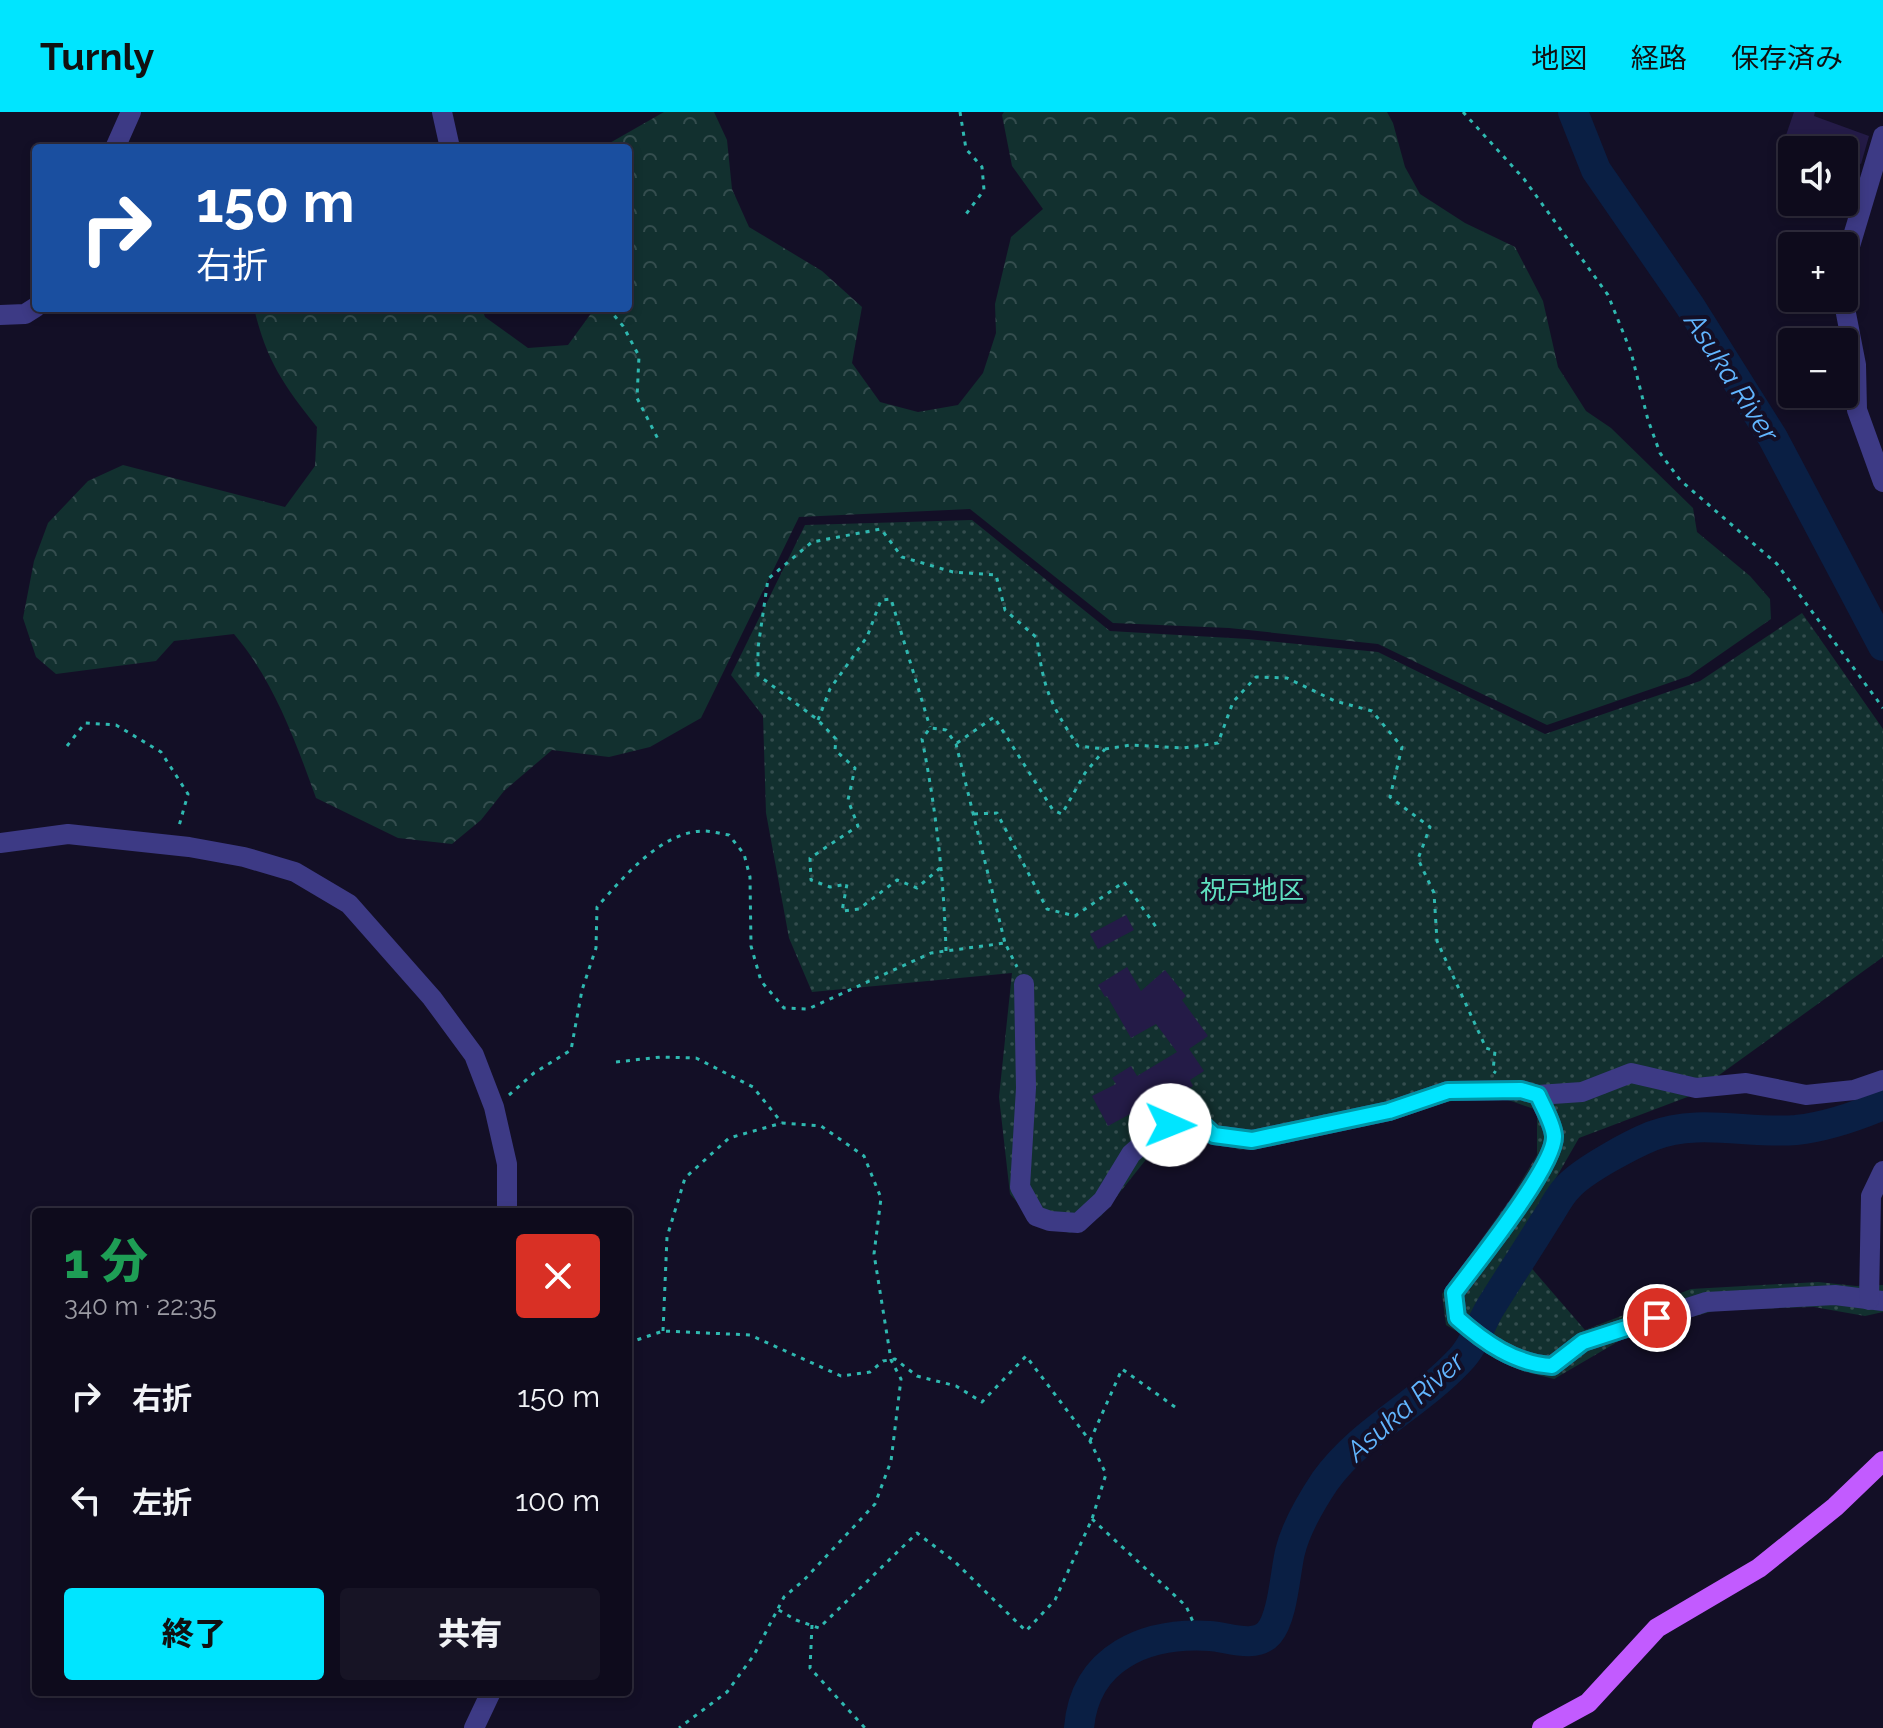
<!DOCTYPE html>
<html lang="ja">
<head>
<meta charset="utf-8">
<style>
	:root { --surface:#0e0b1c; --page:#171425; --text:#f1f3f6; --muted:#9b9ba3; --line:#2e2b3b; --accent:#00e5ff }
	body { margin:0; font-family:Raleway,"Noto Sans JP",sans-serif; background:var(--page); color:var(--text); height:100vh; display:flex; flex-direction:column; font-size:30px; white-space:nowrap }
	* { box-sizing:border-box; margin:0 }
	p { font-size:26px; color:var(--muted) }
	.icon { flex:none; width:44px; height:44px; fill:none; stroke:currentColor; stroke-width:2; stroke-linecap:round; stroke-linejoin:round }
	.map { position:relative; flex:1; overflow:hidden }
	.details { position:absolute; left:32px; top:1096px; width:600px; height:488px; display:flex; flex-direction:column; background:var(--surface); border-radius:8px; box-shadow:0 4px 12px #0003,0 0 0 2px var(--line) }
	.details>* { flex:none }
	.banner { position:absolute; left:32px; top:32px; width:600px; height:168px; border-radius:8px; box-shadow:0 4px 12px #0003,0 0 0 2px var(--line); background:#1a4fa0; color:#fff; overflow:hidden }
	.fabs { position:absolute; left:1778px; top:24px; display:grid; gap:16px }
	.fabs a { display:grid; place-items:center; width:80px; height:80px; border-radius:8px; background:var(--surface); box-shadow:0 4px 12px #0003,0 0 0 2px var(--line); font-size:40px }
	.pin { position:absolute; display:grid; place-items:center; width:68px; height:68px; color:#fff; margin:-34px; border:4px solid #fff; border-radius:50%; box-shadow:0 2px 8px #0007 }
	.me { position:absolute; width:88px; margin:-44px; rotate:91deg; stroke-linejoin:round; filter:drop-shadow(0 0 6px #0008) }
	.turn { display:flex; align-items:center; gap:28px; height:168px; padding:0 32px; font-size:36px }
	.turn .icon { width:104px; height:104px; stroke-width:2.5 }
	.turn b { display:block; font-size:56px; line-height:68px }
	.round { display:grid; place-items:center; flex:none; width:84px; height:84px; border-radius:8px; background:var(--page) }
	.head { display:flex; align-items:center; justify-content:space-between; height:136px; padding:0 32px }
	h1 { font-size:48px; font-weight:800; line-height:60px; color:#1e9e55 }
	.primary-button { display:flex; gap:16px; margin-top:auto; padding:16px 32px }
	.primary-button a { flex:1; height:92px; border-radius:8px; background:var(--accent); color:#111; font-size:32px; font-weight:800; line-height:92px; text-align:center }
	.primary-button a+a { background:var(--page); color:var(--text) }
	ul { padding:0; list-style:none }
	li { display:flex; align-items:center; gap:24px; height:104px; padding:0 32px }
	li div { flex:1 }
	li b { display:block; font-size:30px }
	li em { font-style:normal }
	header { display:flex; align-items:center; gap:48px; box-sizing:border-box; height:112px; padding:0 40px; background:var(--accent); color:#111 }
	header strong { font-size:38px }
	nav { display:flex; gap:44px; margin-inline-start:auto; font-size:28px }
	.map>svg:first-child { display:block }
	.forest { fill:url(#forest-crowns) }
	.park { fill:url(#park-dots) }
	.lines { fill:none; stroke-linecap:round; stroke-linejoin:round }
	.river { stroke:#0a1f44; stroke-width:30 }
	.building { fill:#241b47 }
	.path { stroke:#2fb8b0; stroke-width:3; stroke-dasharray:4 6; stroke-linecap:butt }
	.minor { stroke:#3d3a85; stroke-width:20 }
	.major { stroke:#c25bff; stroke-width:20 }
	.route-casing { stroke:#0095a6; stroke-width:20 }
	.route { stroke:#00e5ff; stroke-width:14 }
	.labels { text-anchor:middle; stroke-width:8; stroke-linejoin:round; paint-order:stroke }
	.park-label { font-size:26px; fill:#5fe0c0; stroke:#130f26 }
	.water-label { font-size:28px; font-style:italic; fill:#62b6ff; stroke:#130f26 }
</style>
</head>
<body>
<header>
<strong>Turnly</strong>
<nav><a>地図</a><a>経路</a><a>保存済み</a></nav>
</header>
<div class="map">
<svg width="1883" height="1616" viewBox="0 0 1883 1616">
	<defs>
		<pattern id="forest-crowns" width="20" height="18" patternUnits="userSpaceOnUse" patternTransform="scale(2)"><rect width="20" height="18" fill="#12302f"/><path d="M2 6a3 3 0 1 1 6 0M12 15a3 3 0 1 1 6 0" fill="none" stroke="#344d4e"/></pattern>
		<pattern id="park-dots" width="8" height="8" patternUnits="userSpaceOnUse" patternTransform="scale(2)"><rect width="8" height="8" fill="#12302f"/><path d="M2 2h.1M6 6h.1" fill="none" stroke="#344d4e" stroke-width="1.8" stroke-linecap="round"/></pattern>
	</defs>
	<rect width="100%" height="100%" fill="#130f26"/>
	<!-- forest -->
	<path class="forest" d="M664,0H714L727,28L732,77L749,115L822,159L862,195L852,251L880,290L918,300L958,293L983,261L996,221L995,192L1011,125L1043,97L1012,54L1002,3L1004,0H1387L1393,11L1405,55L1420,82L1465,111L1515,135L1543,189L1558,255L1586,299L1611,316L1693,396L1697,420L1750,464L1770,487L1771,507L1689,564L1547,613L1378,532L1229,516L1113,511L970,397L799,405L701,606L650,635L609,645L552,638L504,679L481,708L452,732L398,726L316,686C295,628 274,569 234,522L174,529L156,549L56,562L36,545L23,506L34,449L48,411L88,369L123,353L285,395L315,354L317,315C284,274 266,248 254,196H482L485,205L528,236L568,233L595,196H628V36H601Z"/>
	<!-- park -->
	<polygon class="park" points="972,408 1110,519 1248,527 1378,540 1545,622 1700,569 1802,501 1883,617 1883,845 1690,984 1579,1026 1515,1137 1585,1218 1691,1177 1818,1170 1856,1174 1883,1173 1883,1200 1865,1204 1814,1195 1717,1198 1631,1222 1554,1267 1522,1259 1446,1213 1442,1182 1511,1086 1537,1043 1537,998 1508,988 1456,988 1240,1038 1185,1018 1156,1035 1101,1104 1070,1121 1035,1111 1010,1082 999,985 1012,861 812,880 789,826 766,701 763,604 731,563 805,413"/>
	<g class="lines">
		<!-- river -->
		<g class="river">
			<polyline points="1573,0 1596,58 1690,194 1773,326 1883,534"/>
			<path d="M1079,1616C1085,1545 1146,1520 1210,1524C1227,1525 1255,1537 1269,1521C1283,1505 1285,1461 1290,1440C1296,1415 1311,1390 1325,1369C1361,1319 1418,1293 1460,1248C1474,1234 1480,1213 1490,1196C1508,1167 1527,1138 1545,1109C1553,1098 1559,1083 1569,1074C1584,1058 1630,1033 1652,1024C1698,1006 1748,1022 1796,1018C1824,1015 1857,1004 1883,993"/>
		</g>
	</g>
	<!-- building -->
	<g class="building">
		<polygon points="1794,0 1815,0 1814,4 1869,24 1861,52 1844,46 1844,38 1820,38 1785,26"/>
		<polygon points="1126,803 1134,818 1098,837 1090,822"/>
		<polygon points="1127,855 1141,879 1165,858 1186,884 1182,888 1208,924 1189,937 1204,959 1190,968 1193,974 1137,1008 1132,1001 1108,1014 1092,984 1116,972 1112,966 1131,954 1137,964 1177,940 1156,912 1131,926 1107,884 1105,885 1098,873"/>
	</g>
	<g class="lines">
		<!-- path -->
		<g class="path">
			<polyline points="960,0 966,37 982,55 984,78 966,102"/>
			<polyline points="1463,0 1524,67 1608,183 1631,240 1648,308 1660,341 1680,368 1777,452 1883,596"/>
			<polyline points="608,196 623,214 639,244 637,286 659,329"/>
			<polyline points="818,608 830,577 867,525 881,488 891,487 930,615"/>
			<polyline points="957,631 994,605 1053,698 1062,702 1085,661 1105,637"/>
			<polyline points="67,634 85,611 116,613 161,640 188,682 179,714"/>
			<polyline points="974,702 997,701 1047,797 1075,804 1124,770 1159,819"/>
			<path d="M940,756L917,776L897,768L859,797L842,799L847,772L830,775L811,768L810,746L858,714L848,688L855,656L835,638L836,627L818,608L758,563V536L768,467L812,430L881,417L902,445L953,460L996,463L1005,498L1037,526C1043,576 1050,592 1078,634L1105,637L1131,633L1183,636L1218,631L1233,590L1256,565L1287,566L1335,589L1372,599L1402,635L1390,685L1430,715L1418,747L1434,781L1437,829L1486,936L1495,939L1493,959L1496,961"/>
			<path d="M946,839C944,768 936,697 922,627L930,616L946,618L956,632L1005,831"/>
			<polyline points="616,950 661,945 696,946 753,975 782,1011"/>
			<path d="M509,983L534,961L571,938L582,878L596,836L597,795C623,766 661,719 704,719C712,719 721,722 729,723L744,742L750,765L751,834L761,869L784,896L808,897L931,841L1005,831L1017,855"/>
			<polyline points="663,1219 667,1125 685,1066 729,1026 782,1011 821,1014 864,1044 881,1086 874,1142 891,1248 901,1267 891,1349 875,1392 804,1468 784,1485 754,1543 727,1580 679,1616"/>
			<polyline points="628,1231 663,1219 750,1223 841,1264 870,1260 883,1249 895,1247 917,1264 956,1274 982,1290 1026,1244 1090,1329 1106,1362 1092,1407 1055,1488 1026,1519 954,1449 917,1421 819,1516 796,1508 777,1497"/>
			<polyline points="1090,1329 1122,1257 1175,1295"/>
			<polyline points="1092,1407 1186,1494 1194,1512"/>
			<polyline points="812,1513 810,1556 865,1616"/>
		</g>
		<!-- minor -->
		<g class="minor">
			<polyline points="442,0 450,36"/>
			<polyline points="115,36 131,0"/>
			<polyline points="1844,154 1883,24"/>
			<polyline points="1843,186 1856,253 1857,298 1883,370"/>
			<polyline points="0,203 25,202 36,195"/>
			<polyline points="0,731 68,722 189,735 244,745 295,760 349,792 432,886 474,943 494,995 507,1052 507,1100"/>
			<polyline points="1024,872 1026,976 1020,1075 1036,1104 1050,1109 1078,1111 1103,1088 1131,1042 1150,1025 1192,1003 1214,1023 1252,1028 1389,999 1448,979 1521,978 1538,983 1582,980 1631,961 1696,976 1746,971 1806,983 1854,978 1883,968"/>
			<path d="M1538,983C1543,995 1553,1012 1554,1024C1556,1052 1473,1155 1454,1181L1457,1206C1484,1230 1515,1252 1552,1254L1583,1230L1706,1190L1835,1183L1883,1189"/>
			<polyline points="1869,1188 1871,1084 1883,1059"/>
			<polyline points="474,1616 491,1580"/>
		</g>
		<!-- major -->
		<polyline class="major" points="1542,1616 1588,1591 1657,1516 1759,1456 1835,1395 1883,1349"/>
	</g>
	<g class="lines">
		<!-- route casing -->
		<g class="route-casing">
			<path id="route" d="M1170,1013L1192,1003L1214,1023L1252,1028L1389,999L1448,979L1521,978L1538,983C1543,995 1553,1011 1554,1024C1556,1053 1474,1154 1454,1181L1457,1206C1484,1230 1515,1252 1552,1254L1583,1230L1657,1206"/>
		</g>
		<!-- route -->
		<use href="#route" class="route"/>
	</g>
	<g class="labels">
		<!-- park labels -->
		<g class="park-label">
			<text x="1252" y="787">祝戸地区</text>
		</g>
		<!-- water labels -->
		<g class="water-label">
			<text transform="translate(1732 265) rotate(57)" y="10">Asuka River</text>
			<text transform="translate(1405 1294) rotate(-42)" y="10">Asuka River</text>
		</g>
	</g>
</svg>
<div class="fabs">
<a><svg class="icon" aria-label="sound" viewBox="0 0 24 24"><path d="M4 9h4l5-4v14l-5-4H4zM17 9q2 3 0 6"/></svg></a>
<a>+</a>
<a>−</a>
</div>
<div class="pin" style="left:1657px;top:1206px;background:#d93025"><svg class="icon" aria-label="arrive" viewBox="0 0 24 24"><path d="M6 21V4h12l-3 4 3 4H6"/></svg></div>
<svg class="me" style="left:1170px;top:1013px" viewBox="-20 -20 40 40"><circle r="19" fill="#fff"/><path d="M0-13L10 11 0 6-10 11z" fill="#00e5ff"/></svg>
<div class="banner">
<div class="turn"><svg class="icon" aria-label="right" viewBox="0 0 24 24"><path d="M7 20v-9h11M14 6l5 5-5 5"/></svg><div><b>150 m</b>右折</div></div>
</div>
<section class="details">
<div class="head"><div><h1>1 分</h1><p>340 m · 22:35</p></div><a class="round" style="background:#d93025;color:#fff"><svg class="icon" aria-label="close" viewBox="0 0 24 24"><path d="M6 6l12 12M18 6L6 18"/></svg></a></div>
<ul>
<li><svg class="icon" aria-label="right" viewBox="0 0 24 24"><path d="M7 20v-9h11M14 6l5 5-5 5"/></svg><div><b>右折</b></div><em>150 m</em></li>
<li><svg class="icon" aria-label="left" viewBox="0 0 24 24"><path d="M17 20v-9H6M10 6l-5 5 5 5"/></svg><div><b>左折</b></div><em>100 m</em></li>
</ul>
<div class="primary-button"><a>終了</a><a>共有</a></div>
</section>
</div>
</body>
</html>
